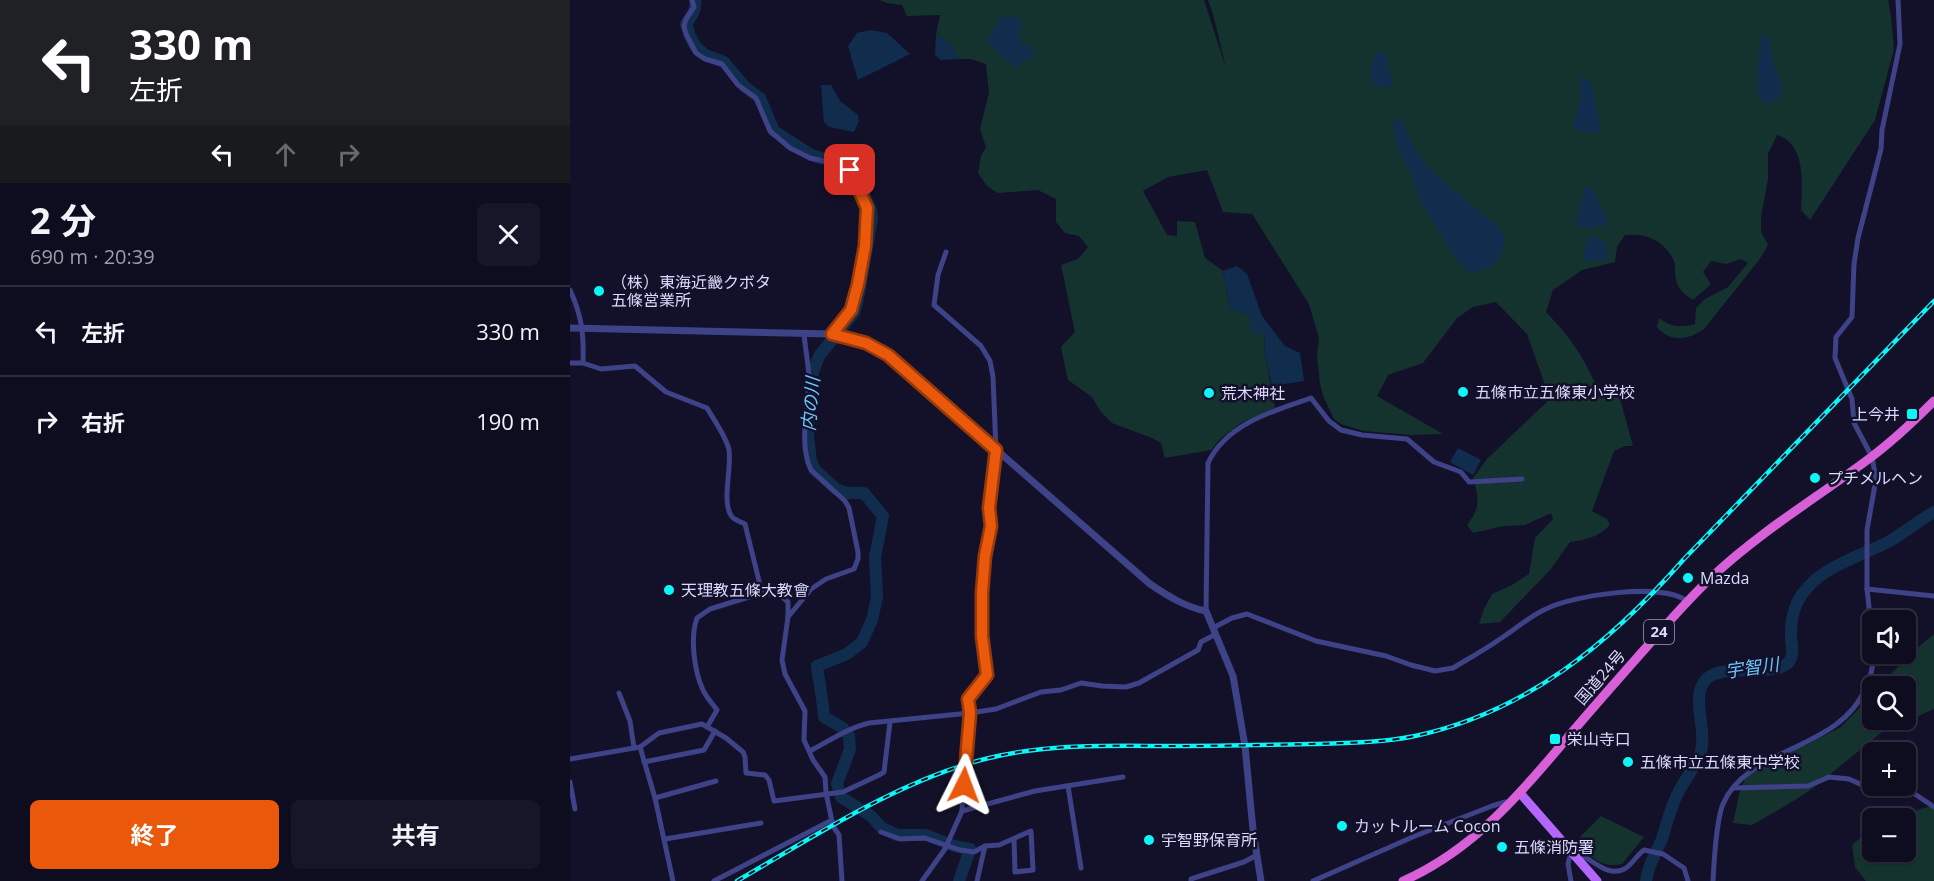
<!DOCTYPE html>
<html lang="ja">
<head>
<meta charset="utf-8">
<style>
	:root { --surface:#0e0d1f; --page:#171628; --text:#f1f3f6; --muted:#9b9ca4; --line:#2e2d3d; --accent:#ea580c }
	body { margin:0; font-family:"Open Sans","Noto Sans JP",sans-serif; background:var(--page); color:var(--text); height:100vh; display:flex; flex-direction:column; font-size:22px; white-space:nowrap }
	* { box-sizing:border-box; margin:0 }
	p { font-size:20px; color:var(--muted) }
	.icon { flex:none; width:33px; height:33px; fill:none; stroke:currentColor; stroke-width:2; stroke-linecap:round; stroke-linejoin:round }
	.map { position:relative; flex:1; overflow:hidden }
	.sheet { display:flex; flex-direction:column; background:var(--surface); width:570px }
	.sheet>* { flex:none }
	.hud { background:#202124; color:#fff; overflow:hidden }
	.fabs { position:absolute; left:1292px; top:610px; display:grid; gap:12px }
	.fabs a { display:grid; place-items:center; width:54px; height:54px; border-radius:9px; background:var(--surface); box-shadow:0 2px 4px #0004,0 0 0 2px var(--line); font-size:30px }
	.pin { position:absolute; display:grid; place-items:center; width:51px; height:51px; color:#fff; margin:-26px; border-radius:12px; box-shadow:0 3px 9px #0006 }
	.me { position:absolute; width:66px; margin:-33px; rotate:3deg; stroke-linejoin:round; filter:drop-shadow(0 0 4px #0008) }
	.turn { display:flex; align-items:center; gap:21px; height:126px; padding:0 30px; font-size:27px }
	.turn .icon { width:78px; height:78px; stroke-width:2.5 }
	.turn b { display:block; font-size:42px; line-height:51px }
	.lanes { display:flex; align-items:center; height:57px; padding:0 30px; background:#0003; justify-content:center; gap:30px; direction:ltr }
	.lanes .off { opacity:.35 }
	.round { display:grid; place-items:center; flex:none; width:63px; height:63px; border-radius:9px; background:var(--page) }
	.head { display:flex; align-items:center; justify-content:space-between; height:102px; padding:0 30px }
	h1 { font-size:36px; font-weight:700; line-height:45px }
	.button { display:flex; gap:12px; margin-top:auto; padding:12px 30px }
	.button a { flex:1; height:69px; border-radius:9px; background:var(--accent); color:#fff; font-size:24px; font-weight:700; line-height:69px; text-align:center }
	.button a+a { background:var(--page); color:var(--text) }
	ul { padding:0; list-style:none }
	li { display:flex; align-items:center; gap:18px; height:90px; padding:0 30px; border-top:2px solid var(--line) }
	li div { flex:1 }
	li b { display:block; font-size:22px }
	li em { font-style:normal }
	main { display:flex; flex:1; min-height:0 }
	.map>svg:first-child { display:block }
	.green { fill:#14332f }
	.water { fill:#112d4e }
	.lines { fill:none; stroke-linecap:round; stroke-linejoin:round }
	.river { stroke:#112d4e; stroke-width:12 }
	.minor { stroke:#3e4286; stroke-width:5 }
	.tertiary { stroke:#3e4286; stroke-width:7 }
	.primary { stroke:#b465fa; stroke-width:9 }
	.trunk { stroke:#d75fd8; stroke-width:9 }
	.rail-casing { stroke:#0df6f7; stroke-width:4.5 }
	.rail { stroke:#131129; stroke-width:2; stroke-dasharray:7; stroke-linecap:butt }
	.route-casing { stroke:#983908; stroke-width:15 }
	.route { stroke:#ea580c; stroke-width:10 }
	.poi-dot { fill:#0df6f7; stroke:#131129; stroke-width:2 }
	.labels { text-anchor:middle; stroke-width:5; stroke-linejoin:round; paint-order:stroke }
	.shield { fill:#131129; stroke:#9f9ebe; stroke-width:1.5 }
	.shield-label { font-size:15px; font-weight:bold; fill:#dbdafe }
	.poi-label { font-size:16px; fill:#dbdafe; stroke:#131129; text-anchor:start }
	.street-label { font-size:16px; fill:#dbdafe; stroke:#131129 }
	.water-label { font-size:18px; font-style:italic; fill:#6cc6fa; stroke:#131129 }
</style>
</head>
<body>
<main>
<section class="sheet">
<div class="hud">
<div class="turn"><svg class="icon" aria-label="left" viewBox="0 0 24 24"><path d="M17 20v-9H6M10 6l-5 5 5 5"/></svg><div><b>330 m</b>左折</div></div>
<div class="lanes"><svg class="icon" aria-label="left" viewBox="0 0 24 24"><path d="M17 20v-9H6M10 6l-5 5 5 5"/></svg><svg class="icon off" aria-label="ahead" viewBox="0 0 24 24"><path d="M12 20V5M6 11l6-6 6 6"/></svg><svg class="icon off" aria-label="right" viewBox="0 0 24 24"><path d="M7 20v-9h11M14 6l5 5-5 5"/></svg></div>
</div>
<div class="head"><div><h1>2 分</h1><p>690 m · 20:39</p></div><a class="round"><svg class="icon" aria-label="close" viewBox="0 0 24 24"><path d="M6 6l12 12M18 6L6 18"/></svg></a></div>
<ul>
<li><svg class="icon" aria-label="left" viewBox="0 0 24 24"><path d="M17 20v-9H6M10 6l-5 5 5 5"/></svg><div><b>左折</b></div><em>330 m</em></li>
<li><svg class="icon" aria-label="right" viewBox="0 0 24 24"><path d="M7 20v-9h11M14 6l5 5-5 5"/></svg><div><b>右折</b></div><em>190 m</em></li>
</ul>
<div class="button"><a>終了</a><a>共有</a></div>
</section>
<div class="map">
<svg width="1364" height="881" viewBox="0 0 1364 881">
	<rect width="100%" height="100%" fill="#131129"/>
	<!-- green -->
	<g class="green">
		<path d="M310,0H634L656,68L643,14L638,0H1318L1321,16L1324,49L1305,120L1240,220L1231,210C1232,186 1237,144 1207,135L1198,154V179L1191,217V232L1198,245L1189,260L1134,329C1118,340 1101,343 1087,327L1089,318C1101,327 1110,328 1125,324L1126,308L1135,299L1158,287L1178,263L1171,259L1156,264L1141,261L1133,272L1141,284L1123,300C1110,292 1105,285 1105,270C1105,267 1105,263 1104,261C1094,240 1077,233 1055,235L1047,247L1045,262L1012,270L983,290L976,312C1001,338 1013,356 1028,389L1048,391L1063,446H1055L1044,451L1022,511L1037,519L1040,525C1029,537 1015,540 1000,542L981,569L930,622L909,624L914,609L922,594L942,585L959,574L965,538L983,519L981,513L955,525L934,526L903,533L897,525C911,507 909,499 903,478L917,459L980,399L957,334L926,302L903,307L887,318L853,363L818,375L807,396L873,434L842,435L794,431L771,424L764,419L754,398L750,384L747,355L749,338L739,304L682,214L653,212L637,170L598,177L573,191L597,235L607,236V221L625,222L635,258L653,271L660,308L679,315L694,333L695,354L705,408L671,423L650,439L641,450L595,458L591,443L582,438L542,423L531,412L522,397L498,380L491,347L505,332L491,265L508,259L518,247L509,236L495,233L486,222V199L468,190L428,193L417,186L408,173L411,156L416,147L410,129L419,93L416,64L401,59H388C384,46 378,42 366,35L370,15L337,16L332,5L317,3Z"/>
		<polygon points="1364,634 1364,709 1312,732 1242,789 1222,802 1182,825 1163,823 1169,795 1182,759 1236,745 1271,727 1302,695 1302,720 1335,720 1335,687 1309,687 1339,655"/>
		<polygon points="1364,805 1364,881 1296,881 1285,867 1282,845 1302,828 1302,852 1335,852 1335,819 1319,819"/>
		<path d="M1031,816L1074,837L1052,864C1029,869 1021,855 1005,842Z"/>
	</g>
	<!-- water -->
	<g class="water">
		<polygon points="431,17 450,17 452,26 448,35 453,45 460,44 465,56 455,60 447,68 420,46 418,40"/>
		<polygon points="300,30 317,33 340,54 288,80 278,46 287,33"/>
		<path d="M366,35C378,41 384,46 388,59L371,60L365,55Z"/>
		<path d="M1195,35L1201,41V57L1213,89L1209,98L1198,103L1189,99C1184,78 1191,58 1191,36Z"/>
		<polygon points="808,53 816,53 823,88 807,86 801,80 801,62"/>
		<polygon points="1011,75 1021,83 1031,131 1017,133 1003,127 1011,99"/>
		<polygon points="251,85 261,85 270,101 288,115 289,121 284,132 259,127 254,122"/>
		<path d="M830,119L846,150L861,171L927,226L935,237C933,262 924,268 900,273L887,261L852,204L841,175L827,145L822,123Z"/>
		<polygon points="1014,187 1022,187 1038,224 1025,228 1006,227"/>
		<polygon points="1024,236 1035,242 1037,248 1036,260 1015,261 1014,254 1017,239"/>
		<polygon points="667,266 677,274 692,316 715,346 730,353 734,381 702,386 695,354 694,334 682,333 679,315 660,308 653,271"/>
		<polygon points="888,448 911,460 903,475 880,462"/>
	</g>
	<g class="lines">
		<!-- river -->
		<g class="river">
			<path d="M125,0C127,10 121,16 116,24L120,36L125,46L135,55L154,62L175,87L190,98L204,131L241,155L282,167L301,210L302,219L288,299L284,313L249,356L243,372L238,436L241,461L245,470L266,489L277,493H294L313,516L305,557L307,597L302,620L292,642L277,654L247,666C249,683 253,700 254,717L273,728L279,736L280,749L267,784L271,797L301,816L312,828L327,835H356L384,846L400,849L389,881"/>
			<path d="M1076,881C1078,865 1086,853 1092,839C1097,823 1101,806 1109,791C1115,779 1127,765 1131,751C1138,727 1116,689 1142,675C1160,665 1206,676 1218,663C1226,654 1220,643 1221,632C1221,621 1223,611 1228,601C1245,568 1287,558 1318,542C1334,533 1348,521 1364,512"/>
		</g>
		<!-- minor -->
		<g class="minor">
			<polyline points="122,0 124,7 116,19 114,26 116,34 126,53 135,59 152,64 168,85 186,98 200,131 220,148 240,158 272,165 280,170 297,208 295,246 288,284 281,310 262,334"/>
			<path d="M0,290C12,316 14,335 13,363"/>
			<path d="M0,363H13L31,369L65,366L96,392L137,408C144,420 157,438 159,450C162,468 151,503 162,517C165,520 171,522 175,524L192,593L210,595L218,602V617L212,660L215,674L235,711L234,740L243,760L255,777L256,793L263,826L269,835L272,881"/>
			<polyline points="1297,589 1364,596"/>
			<path d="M636,611L638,463C656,424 703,411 741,398L759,421L771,430L792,435L837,439L864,462L891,472L899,482L952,479"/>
			<path d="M218,617L241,589L256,579L284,569L288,559V552L279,508L275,501L241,470C228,442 239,410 239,381C239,365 235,349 234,333"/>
			<path d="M645,627L662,618L677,614L746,641L816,656L841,665L865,671L883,668L893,662C907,654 920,646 933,637C947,628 960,616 976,609C1004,595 1091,582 1117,601"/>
			<polyline points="1302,634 1297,589 1297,530 1306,479 1302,457 1284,423 1282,399 1265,358 1266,337 1282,317 1284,264 1288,238 1311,149 1312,130 1330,44 1328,0"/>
			<polyline points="49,693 60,721 64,748"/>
			<path d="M137,727L147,710C142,703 136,697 133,690C124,671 120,637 127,618L140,609L192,593"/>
			<polyline points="70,747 85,798 103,881"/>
			<path d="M240,751C259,741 278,728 299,723L400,713L426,709L471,692L491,690L511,683L532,686L556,687L569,683L628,650L631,642L646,634"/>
			<polyline points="0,759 70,747 89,733 132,724 156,738 173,752 175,757 176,773 195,775 199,780 204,801 273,792 309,775 314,772 320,722"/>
			<polyline points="74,762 134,750 145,731"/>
			<polyline points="0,782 5,809"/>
			<polyline points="498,786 511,868"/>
			<polyline points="1333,786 1364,807"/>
			<polyline points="1163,788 1238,786 1259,777 1279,779 1290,784 1302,782"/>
			<polyline points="85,798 146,781"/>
			<polyline points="392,811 465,791 553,777"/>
			<polyline points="311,832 330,839 355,838 390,850 404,852 415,846 429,845 461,831 463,870 445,872 444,839"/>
			<polyline points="95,839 191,823"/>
			<path d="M1006,856L1012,855C1025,863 1041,878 1056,868C1063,863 1067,855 1074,850L1093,854L1114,868L1118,881"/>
			<polyline points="144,881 262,820"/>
			<polyline points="352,881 375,849 392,811 394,765 400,713 397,699 416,675 412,636 412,593 415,556 421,526 419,508 426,450 423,377 420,361 411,346 364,305 368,275 376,252"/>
			<polyline points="407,881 415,846"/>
			<polyline points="621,881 621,879 674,862 687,855"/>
			<polyline points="743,881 845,836 922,806 935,802 941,802"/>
			<polyline points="1001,881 998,864 1001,851"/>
			<path d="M1143,881C1144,861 1146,821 1153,804C1177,747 1270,750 1295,689C1300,677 1304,667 1303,654"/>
		</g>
		<!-- tertiary -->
		<path class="tertiary" d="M0,328L262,334L296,343L318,355L580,584C598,596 615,607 636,611L663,676L675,746L683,830L691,881"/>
		<!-- primary -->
		<polyline class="primary" points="950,793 1027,881"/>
		<!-- trunk -->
		<path class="trunk" d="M833,881C906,849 954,789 1004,730C1027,703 1050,677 1073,651C1096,625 1118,599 1144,575C1191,531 1248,497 1300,458C1323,441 1344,421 1364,401"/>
		<!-- rail casing -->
		<g class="rail-casing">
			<path id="rail" d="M167,881C245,836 331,779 419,758C480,743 543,746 606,746C651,746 696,745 741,744C775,743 811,743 845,736C957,712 1040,643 1114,559L1364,301"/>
		</g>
		<!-- rail -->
		<use href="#rail" class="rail"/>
	</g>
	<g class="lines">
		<!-- route casing -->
		<g class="route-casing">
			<polyline id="route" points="280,170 297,208 295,246 288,284 281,310 262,334 296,343 318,355 426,450 419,508 421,526 415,556 412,593 412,636 417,675 398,699 400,713 394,785"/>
		</g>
		<!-- route -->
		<use href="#route" class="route"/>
	</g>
	<!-- markers -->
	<g class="poi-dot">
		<circle cx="29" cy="291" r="6"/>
		<circle cx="893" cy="392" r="6"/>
		<circle cx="639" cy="393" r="6"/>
		<rect x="1336" y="408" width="12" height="12" rx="3"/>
		<circle cx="1245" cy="478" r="6"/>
		<circle cx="1118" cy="578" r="6"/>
		<circle cx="99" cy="590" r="6"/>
		<rect x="979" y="733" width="12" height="12" rx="3"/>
		<circle cx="1058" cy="762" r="6"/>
		<circle cx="772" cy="826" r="6"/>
		<circle cx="579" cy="840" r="6"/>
		<circle cx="932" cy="847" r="6"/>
	</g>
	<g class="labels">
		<!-- shield labels -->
		<rect class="shield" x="1074" y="620" width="30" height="24" rx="4.5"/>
		<g class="shield-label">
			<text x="1089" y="637">24</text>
		</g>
		<!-- poi labels -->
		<g class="poi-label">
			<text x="41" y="288">（株）東海近畿クボタ<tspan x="41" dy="18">五條営業所</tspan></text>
			<text x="905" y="398">五條市立五條東小学校</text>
			<text x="651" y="399">荒木神社</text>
			<text x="1330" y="420" text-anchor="end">上今井</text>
			<text x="1257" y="484">プチメルヘン</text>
			<text x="1130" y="584">Mazda</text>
			<text x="111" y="596">天理教五條大教會</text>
			<text x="997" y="745">栄山寺口</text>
			<text x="1070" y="768">五條市立五條東中学校</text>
			<text x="784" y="832">カットルーム Cocon</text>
			<text x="591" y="846">宇智野保育所</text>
			<text x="944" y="853">五條消防署</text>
		</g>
		<!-- street labels -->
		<g class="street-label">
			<text transform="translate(1030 677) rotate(-49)" y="6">国道24号</text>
		</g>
		<!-- water labels -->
		<g class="water-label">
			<text transform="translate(241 404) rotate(-85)" y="6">内の川</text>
			<text transform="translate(1182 668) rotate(-8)" y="6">宇智川</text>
		</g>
	</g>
</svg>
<div class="fabs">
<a><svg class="icon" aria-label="sound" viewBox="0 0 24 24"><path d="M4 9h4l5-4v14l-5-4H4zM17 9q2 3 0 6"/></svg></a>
<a><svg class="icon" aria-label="search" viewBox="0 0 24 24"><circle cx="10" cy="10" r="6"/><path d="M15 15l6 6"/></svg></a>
<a>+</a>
<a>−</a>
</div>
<div class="pin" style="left:280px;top:170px;background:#d93025"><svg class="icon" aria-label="arrive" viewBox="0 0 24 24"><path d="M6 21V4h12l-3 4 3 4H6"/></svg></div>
<svg class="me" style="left:394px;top:785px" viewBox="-20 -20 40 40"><path d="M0-17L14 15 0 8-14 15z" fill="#ea580c" stroke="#fff" stroke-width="4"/></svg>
</div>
</main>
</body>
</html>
